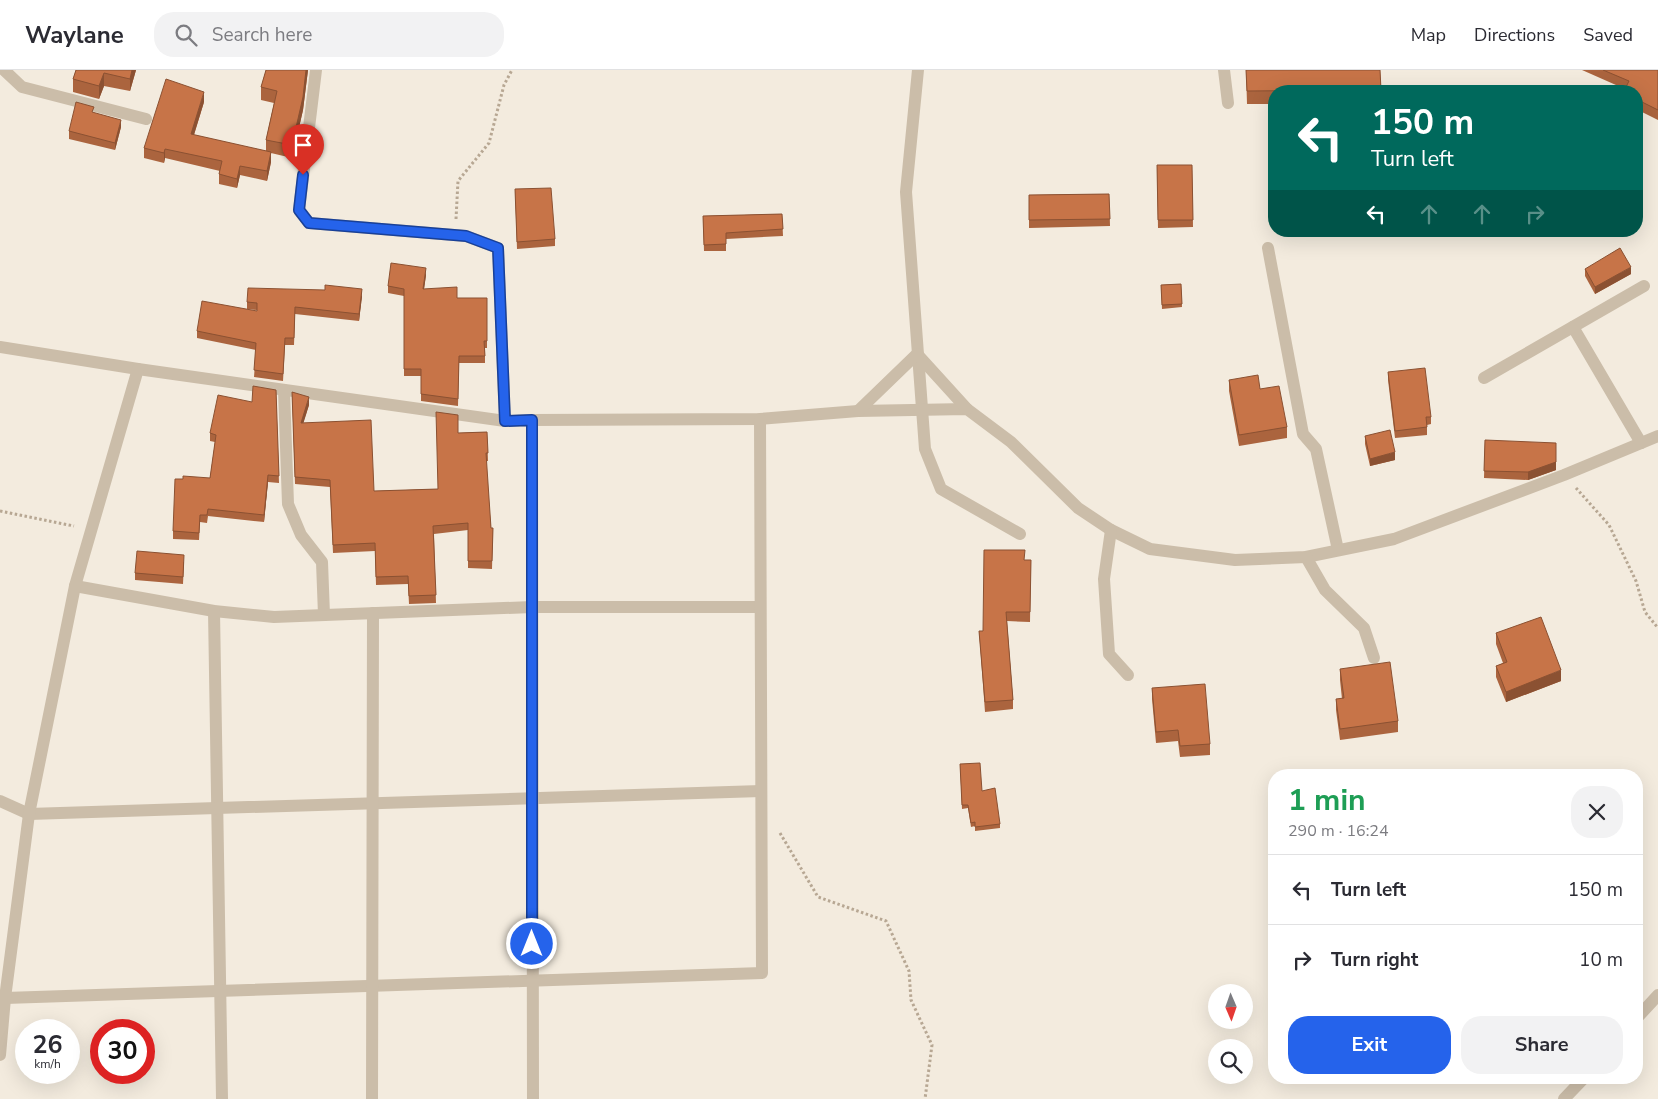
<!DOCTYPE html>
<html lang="en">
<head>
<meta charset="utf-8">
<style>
	:root { --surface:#fff; --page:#f2f2f3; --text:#2b2b33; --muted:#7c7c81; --line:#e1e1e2; --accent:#2563eb }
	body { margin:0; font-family:"Nunito Sans",sans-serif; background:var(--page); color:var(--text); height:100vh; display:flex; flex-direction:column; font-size:19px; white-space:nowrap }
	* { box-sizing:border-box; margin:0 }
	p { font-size:16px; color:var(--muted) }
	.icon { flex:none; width:28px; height:28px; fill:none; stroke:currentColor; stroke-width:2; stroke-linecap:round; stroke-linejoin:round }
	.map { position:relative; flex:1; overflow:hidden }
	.sheet { position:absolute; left:1268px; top:699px; width:375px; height:315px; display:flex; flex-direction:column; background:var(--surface); border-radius:20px; box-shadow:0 5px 20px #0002 }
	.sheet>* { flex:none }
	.top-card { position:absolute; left:1268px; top:15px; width:375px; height:152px; border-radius:20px; box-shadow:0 5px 20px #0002; background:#00695c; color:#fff; overflow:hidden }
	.needle { width:32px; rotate:178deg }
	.controls { position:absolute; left:1208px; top:914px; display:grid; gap:10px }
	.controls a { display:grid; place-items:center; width:45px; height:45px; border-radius:50%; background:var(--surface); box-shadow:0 5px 20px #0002; font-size:25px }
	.speed { position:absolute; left:15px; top:949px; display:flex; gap:10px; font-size:25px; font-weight:700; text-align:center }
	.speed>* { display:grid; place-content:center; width:65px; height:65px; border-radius:50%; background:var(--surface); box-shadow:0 5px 20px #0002; line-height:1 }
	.speed small { font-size:12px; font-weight:400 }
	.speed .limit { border:8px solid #d22; background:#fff; color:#111 }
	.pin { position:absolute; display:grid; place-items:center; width:42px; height:42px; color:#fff; margin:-51px -21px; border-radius:50% 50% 50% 0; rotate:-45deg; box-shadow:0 0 5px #0007 }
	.pin .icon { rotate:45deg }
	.me { position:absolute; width:55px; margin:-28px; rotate:0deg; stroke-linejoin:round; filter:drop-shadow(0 0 4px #0008) }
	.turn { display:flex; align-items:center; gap:18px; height:105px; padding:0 20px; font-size:22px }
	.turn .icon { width:65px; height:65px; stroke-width:2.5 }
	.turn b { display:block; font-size:35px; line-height:42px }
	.lanes { display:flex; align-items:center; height:48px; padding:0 20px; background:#0003; justify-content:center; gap:25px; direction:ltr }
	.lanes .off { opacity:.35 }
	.round { display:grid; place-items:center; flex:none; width:52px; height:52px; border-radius:20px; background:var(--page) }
	.head { display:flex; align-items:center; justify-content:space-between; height:85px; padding:0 20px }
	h1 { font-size:30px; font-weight:700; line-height:38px; color:#1e9e55 }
	.action { display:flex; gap:10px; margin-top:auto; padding:10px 20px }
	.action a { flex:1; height:58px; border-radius:20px; background:var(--accent); color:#fff; font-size:20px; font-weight:700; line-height:58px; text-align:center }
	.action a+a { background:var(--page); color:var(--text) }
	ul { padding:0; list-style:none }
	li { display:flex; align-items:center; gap:15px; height:70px; padding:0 20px; border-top:1px solid var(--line) }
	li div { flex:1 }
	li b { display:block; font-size:19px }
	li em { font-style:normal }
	header { display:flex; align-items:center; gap:30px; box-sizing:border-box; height:70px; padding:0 25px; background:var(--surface); border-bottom:1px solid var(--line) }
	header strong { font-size:24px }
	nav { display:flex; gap:28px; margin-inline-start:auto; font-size:18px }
	.search { width:350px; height:45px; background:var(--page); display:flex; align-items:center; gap:12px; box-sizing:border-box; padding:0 18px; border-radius:20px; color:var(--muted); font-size:19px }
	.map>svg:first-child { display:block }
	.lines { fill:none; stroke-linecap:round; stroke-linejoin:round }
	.path { stroke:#b7a793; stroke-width:3; stroke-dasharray:2.5 2.5; stroke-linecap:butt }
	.minor { stroke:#cbbda9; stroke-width:12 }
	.wall { fill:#ab643e }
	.shaded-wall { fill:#8b5132 }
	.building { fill:#c77448; stroke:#8b5132 }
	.route-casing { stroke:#184099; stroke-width:12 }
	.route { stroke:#2563eb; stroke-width:9 }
</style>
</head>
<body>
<header>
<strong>Waylane</strong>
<div class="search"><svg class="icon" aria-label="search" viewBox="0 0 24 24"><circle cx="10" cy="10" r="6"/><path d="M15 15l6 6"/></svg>Search here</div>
<nav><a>Map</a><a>Directions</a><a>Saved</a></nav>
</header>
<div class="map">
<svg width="1658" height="1029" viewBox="0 0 1658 1029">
	<rect width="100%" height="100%" fill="#f3ebde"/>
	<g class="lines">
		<!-- path -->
		<g class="path">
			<polyline points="456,149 458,111 489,73 504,15 512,0"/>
			<polyline points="1576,418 1609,455 1636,511 1645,542 1658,558"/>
			<polyline points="0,441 74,456"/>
			<polyline points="780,763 818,827 886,851 909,901 911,930 932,975 925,1029"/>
		</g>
		<!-- minor -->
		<g class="minor">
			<polyline points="4,0 22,17 146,49"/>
			<polyline points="316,0 299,140 309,153 466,166 498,178 505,351"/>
			<polyline points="918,0 906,122 925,379 941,419 1020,464"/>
			<polyline points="1224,0 1228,33"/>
			<polyline points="1268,178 1303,364 1316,379 1338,480"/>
			<polyline points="1573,257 1641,373"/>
			<polyline points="0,277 138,299 505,351 532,350 760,349 858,341 967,339 1011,372 1078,438 1111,460 1150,479 1235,490 1306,487 1394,469 1564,405 1658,366"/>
			<polyline points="1484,308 1644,216"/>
			<polyline points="284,320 288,434 301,465 322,492 324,545"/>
			<polyline points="858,341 917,284 967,339"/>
			<polyline points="532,350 533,1029"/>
			<polyline points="1111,460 1104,509 1109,584 1128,605"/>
			<polyline points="1306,487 1325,520 1364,558 1374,588"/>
			<polyline points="75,516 214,541 274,547 532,537 760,537"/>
			<polyline points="214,541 222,1029"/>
			<polyline points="0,731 29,744 761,721"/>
			<polyline points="5,928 762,903 760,349"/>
			<polyline points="1636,949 1658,925"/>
			<polyline points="0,985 5,928 29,744 75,516 138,299"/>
			<polyline points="372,1029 373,543"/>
			<polyline points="1564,1029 1584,1008"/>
		</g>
	</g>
	<!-- wall -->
	<g class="wall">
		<polygon points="76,0 136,0 130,21 104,16 99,29 73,22 73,9"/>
		<polygon points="266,0 308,0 303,40 292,88 271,83 271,92 267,111 240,105 237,118 219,114 219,104 220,101 165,88 164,93 144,88 144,78 204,32 194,65 266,81 266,70 274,33 261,30 261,17"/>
		<polygon points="1246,0 1380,0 1381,21 1274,21 1274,34 1247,34"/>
		<polygon points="1582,0 1658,0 1658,50 1636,39 1636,21 1625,19"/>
		<polygon points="94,43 121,57 115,80 69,69 69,61"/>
		<polygon points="1157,95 1192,95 1193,157 1158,158"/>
		<polygon points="515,119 555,169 555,176 517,179"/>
		<polygon points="1109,124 1110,156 1029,158 1029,125"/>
		<polygon points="782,144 783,166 726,169 726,181 704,181 703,146"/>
		<polygon points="1585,199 1631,204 1595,224 1585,206"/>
		<polygon points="426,205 424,219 457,228 487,228 487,278 485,278 485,293 459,293 458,336 421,331 421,306 404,306 404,226 388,223 388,216"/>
		<polygon points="1181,214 1182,237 1162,239 1161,215"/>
		<polygon points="362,226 359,251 295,244 294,275 285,275 283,311 254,307 256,280 197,268 197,261 257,241 257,240 247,239 247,232"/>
		<polygon points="1388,302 1431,347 1431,354 1427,355 1427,365 1395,368 1388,310"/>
		<polygon points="1229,310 1260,319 1287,357 1287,368 1239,376 1229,321"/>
		<polygon points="276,320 279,413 268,412 264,452 208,446 207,453 200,452 199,470 173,469 173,461 183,409 210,408 215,372 210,371 210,363 252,332"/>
		<polygon points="292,322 309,335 303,353 374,421 438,419 458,363 487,362 488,391 486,391 491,458 493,458 492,499 468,498 468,460 434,464 436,533 409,534 408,514 376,515 375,481 333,483 330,417 295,414"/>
		<polygon points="1365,366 1395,390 1370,396 1365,374"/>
		<polygon points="1485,370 1556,400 1528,410 1484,408"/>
		<polygon points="1025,490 1031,490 1030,552 1007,551 1013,630 1013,639 985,642 979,561 983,561"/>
		<polygon points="184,492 183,514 135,510 135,503"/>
		<polygon points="1496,563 1561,611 1506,632 1496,607 1496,596 1503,593 1496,574"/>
		<polygon points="1340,599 1398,651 1398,662 1340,670 1336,640 1336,629 1342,629 1340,610"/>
		<polygon points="1152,618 1210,674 1210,685 1180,687 1178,671 1156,673 1152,629"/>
		<polygon points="960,694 982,721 1000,754 1000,758 975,761 975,756 971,757 968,738 962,739"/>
	</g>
	<!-- shaded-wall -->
	<g class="shaded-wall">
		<polygon points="132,0 136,0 130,21 130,9"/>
		<polygon points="306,0 308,0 303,40 292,88 292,75"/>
		<polygon points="104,3 104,16 99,29 99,16"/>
		<polygon points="204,22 204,32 191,74 191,64"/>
		<polygon points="121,50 121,57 115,80 115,73"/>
		<polygon points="165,79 165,88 164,93 164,83"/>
		<polygon points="271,82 271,92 267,111 267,101"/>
		<polygon points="240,96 240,105 237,118 237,109"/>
		<polygon points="1631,197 1631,204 1595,224 1595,217"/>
		<polygon points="426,198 426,205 423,226 423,219"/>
		<polygon points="362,219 362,226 359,251 359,244"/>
		<polygon points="309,327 309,335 301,361 301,353"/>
		<polygon points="1556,373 1556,400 1528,410 1528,402"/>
		<polygon points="1395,382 1395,390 1370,396 1370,389"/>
		<polygon points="268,405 268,412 264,452 264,445"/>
		<polygon points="1561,600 1561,611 1506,632 1506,622"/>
	</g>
	<!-- building -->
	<g class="building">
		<polygon points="76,0 132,0 130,9 104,3 99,16 73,9"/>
		<polygon points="266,0 306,0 303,27 292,75 266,70 277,21 261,17"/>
		<polygon points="1246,0 1380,0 1381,20 1247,21"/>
		<polygon points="1603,0 1658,0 1658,40 1636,29 1636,21 1624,21 1629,11"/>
		<polygon points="166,9 204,22 191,64 271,82 267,101 240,96 237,109 219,104 222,91 165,79 164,83 144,78"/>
		<polygon points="76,32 94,37 92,42 121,50 115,73 69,61"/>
		<polygon points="1157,95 1192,95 1193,150 1158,150"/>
		<polygon points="551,118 555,169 517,172 515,119"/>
		<polygon points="1109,124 1110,149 1029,150 1029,125"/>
		<polygon points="782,144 783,159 726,163 726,174 704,175 703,146"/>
		<polygon points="1620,178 1631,197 1595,217 1585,199"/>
		<polygon points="391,193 426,198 423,219 457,217 457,228 487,228 487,271 484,271 485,286 459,286 458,329 421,324 421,299 404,299 404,219 388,216"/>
		<polygon points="1181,214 1182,234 1162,235 1161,215"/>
		<polygon points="325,215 362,219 359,244 295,237 294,268 285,268 283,304 254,300 256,273 197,261 202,231 257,241 257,233 247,232 248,218 325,220"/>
		<polygon points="1425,298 1431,347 1426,347 1427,357 1395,361 1388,302"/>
		<polygon points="1258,305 1260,319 1279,316 1287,357 1239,365 1229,310"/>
		<polygon points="253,316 276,320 279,406 268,405 264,445 208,439 207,445 200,445 199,463 173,461 175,409 183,409 183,406 210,408 216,365 210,363 218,325 252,332"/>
		<polygon points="292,322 309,327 301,353 371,350 374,421 438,419 436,342 458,345 458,363 487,362 488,383 486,383 491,458 493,458 492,491 468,491 468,453 433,456 436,525 409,526 408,506 376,507 375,473 333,475 330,410 295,407"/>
		<polygon points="1390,360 1395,382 1370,389 1365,366"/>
		<polygon points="1485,370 1556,373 1556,392 1528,402 1484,401"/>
		<polygon points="984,480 1025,480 1024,490 1031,490 1030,542 1006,542 1013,630 985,632 979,561 983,561"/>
		<polygon points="137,481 184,485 183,507 135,503"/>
		<polygon points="1541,547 1561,600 1506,622 1496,596 1507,592 1496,563"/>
		<polygon points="1390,592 1398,651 1340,659 1336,629 1344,628 1340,599"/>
		<polygon points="1205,614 1210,674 1180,676 1178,660 1156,662 1152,618"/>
		<polygon points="980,693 982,721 995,718 1000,754 975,757 975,752 971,753 968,735 962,735 960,694"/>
	</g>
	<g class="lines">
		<!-- route casing -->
		<g class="route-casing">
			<polyline id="route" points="303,105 299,140 309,153 466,166 498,178 505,351 532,350 532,874"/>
		</g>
		<!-- route -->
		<use href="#route" class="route"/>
	</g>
</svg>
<div class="controls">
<a><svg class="needle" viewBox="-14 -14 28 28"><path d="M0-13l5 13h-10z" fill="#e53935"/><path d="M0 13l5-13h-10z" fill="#7c7c81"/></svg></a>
<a><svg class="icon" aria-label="search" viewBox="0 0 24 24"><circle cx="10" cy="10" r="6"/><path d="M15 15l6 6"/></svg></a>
</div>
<div class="speed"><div>26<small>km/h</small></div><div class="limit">30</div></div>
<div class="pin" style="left:303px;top:105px;background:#d93025"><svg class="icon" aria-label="arrive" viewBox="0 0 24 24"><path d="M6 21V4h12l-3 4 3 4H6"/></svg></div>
<svg class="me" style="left:532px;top:874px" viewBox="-20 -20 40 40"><circle r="17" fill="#2563eb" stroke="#fff" stroke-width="3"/><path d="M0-11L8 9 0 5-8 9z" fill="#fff"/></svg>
<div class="top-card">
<div class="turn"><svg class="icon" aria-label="left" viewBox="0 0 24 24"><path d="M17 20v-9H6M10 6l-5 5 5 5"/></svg><div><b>150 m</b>Turn left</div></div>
<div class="lanes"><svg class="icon" aria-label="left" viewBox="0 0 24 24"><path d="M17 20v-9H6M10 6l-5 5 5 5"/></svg><svg class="icon off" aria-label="ahead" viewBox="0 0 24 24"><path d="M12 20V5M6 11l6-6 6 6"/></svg><svg class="icon off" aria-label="ahead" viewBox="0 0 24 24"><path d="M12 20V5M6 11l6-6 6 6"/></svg><svg class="icon off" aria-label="right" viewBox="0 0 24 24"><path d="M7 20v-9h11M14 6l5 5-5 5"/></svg></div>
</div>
<section class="sheet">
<div class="head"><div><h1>1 min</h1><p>290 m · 16:24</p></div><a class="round"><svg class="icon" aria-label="close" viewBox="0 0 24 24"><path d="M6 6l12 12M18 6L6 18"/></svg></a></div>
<ul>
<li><svg class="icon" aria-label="left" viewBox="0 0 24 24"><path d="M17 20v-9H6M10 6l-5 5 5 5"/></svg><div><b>Turn left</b></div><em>150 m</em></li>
<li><svg class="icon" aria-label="right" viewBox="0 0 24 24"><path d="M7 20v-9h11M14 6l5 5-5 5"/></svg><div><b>Turn right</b></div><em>10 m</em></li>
</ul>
<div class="action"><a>Exit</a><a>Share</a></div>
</section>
</div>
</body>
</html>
